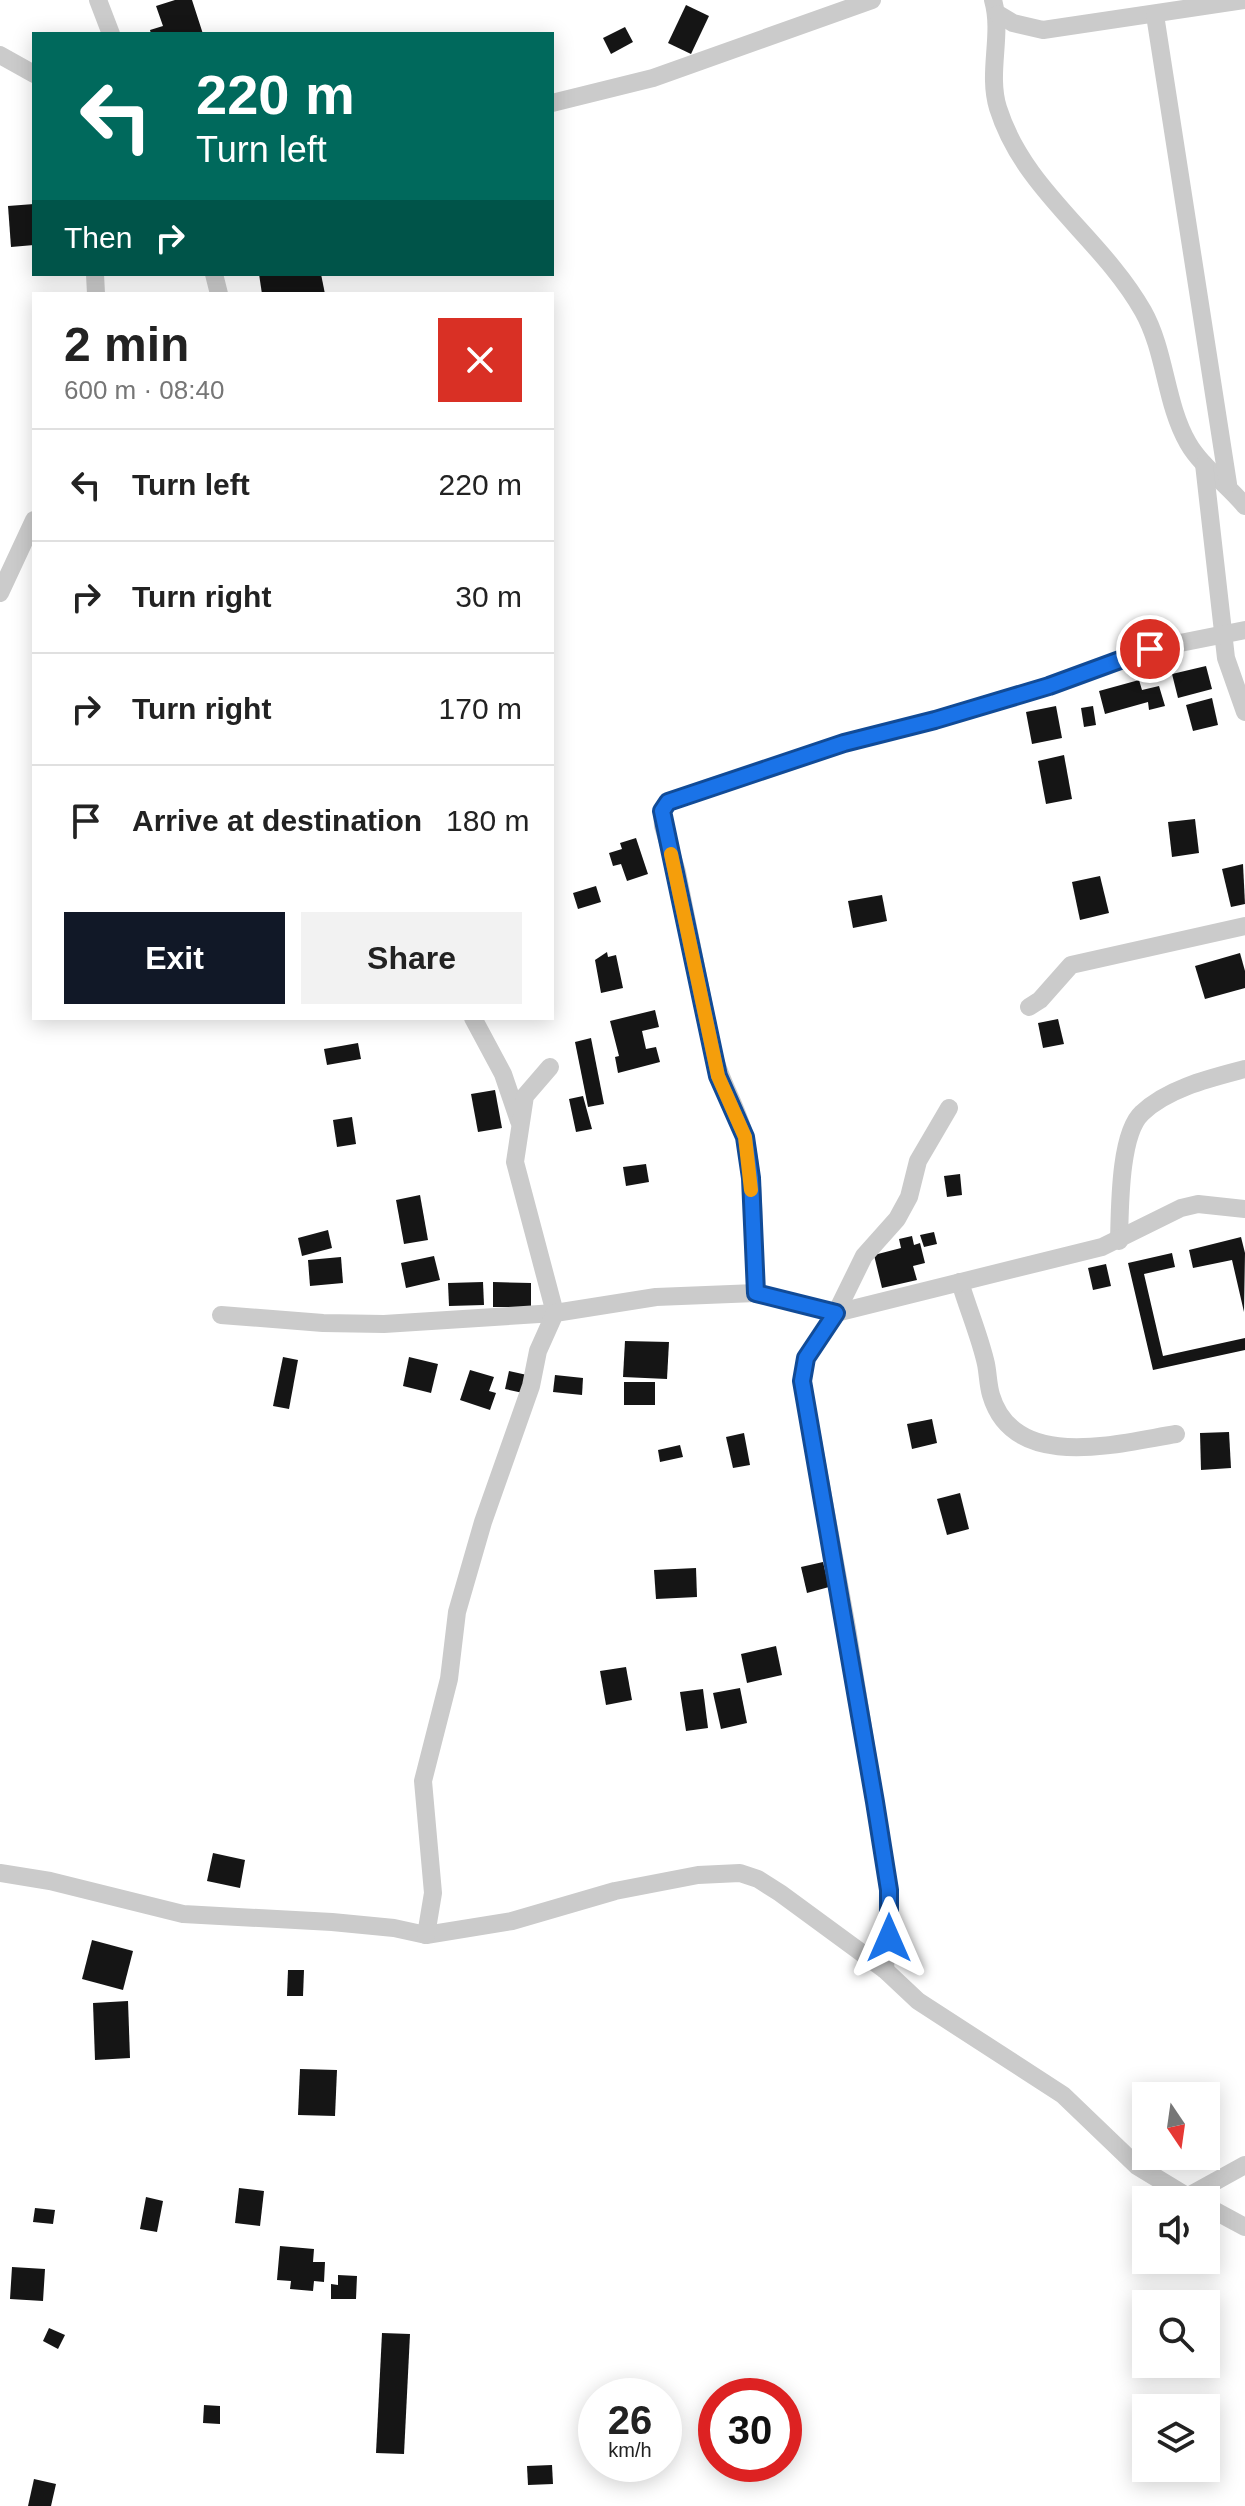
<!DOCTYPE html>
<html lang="en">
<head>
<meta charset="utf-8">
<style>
	:root { --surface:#fff; --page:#f2f2f2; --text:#222; --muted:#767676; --line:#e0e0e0; --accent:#111827 }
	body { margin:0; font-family:Helvetica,sans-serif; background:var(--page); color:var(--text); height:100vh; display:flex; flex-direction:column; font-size:30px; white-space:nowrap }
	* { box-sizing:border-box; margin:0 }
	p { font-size:26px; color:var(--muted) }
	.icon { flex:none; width:44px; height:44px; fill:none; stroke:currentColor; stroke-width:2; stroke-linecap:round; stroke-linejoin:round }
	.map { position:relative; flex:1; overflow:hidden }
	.details { position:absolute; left:32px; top:292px; width:522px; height:728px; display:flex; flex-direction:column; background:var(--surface); border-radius:0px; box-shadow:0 4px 20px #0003 }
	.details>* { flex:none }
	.guide { position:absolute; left:32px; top:32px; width:522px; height:244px; border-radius:0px; box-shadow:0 4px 20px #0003; background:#00695c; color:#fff; overflow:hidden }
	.needle { width:52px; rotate:167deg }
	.buttons { position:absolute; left:1132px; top:2082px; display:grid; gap:16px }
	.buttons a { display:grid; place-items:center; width:88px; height:88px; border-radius:0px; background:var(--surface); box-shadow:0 4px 20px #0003; font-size:40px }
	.speed { position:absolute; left:578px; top:2378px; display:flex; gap:16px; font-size:40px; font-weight:700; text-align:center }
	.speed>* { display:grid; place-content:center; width:104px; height:104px; border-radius:50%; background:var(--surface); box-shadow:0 4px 20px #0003; line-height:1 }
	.speed small { font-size:20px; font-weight:400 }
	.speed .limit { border:12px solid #d22; background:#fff; color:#111 }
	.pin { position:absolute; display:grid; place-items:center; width:68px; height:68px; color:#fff; margin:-34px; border:4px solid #fff; border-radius:50%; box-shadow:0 2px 8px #0007 }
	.me { position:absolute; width:88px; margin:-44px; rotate:0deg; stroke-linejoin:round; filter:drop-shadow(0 0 6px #0008) }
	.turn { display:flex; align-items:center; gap:28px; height:168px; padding:0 32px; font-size:36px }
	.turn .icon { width:104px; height:104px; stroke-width:2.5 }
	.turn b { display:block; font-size:56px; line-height:68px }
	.then { display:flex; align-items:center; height:76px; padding:0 32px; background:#0003; gap:16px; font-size:30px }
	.round { display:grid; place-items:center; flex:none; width:84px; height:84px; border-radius:0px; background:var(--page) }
	.headline { display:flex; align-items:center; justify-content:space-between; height:136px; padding:0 32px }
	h1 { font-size:48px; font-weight:700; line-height:60px }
	.primary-button { display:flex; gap:16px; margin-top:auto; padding:16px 32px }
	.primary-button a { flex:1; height:92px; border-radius:0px; background:var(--accent); color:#fff; font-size:32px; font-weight:700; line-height:92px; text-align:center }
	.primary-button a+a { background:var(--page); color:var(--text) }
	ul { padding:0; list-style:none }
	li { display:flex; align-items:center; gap:24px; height:112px; padding:0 32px; border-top:2px solid var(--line) }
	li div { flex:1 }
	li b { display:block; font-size:30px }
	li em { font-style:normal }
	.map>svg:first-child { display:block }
	.building { fill:#151515 }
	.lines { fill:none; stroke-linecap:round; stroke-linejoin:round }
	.street { stroke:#cbcbcb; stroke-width:18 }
	.route-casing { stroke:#114b97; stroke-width:20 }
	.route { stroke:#1a73e8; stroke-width:14 }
	.slow { stroke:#f59e0b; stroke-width:14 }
</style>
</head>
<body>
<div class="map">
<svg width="1245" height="2506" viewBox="0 0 1245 2506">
	<rect width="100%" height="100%" fill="#fff"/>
	<!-- building -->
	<g class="building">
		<polygon points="175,0 192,0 203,34 151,34 150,30 163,26 156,6"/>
		<polygon points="686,5 709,16 691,54 668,43"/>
		<polygon points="625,27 633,42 611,54 603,38"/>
		<polygon points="34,204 34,245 11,247 8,206"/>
		<polygon points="259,274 321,274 325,294 262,294"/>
		<polygon points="1206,666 1212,689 1178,698 1172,674"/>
		<polygon points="1139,680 1142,690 1159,686 1165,706 1149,710 1148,702 1105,714 1099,691"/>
		<polygon points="1212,698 1218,725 1193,731 1186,705"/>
		<polygon points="1056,706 1062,738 1032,744 1026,712"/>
		<polygon points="1093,706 1096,725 1084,727 1081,708"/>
		<polygon points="1064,755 1072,799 1046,804 1038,761"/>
		<polygon points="1195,819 1199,853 1172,857 1168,822"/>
		<polygon points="636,838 648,874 627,881 621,864 613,866 609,853 622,849 620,843"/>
		<polygon points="1243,864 1245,904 1231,907 1222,869"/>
		<polygon points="1100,876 1109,913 1080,920 1072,882"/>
		<polygon points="596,886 601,902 578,909 573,893"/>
		<polygon points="882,895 887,921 853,928 848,901"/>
		<polygon points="607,952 608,957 616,955 623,988 601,993 595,960"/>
		<polygon points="1240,953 1245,971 1245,988 1205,999 1195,966"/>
		<polygon points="655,1010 659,1027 642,1031 646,1049 656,1047 660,1062 618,1073 615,1057 619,1056 610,1021"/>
		<polygon points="1058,1019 1064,1044 1043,1048 1038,1023"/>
		<polygon points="591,1038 604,1104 588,1107 575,1042"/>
		<polygon points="358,1043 361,1059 327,1065 324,1049"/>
		<polygon points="495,1090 502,1128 478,1132 471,1094"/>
		<polygon points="583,1096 592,1129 576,1132 569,1099"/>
		<polygon points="352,1117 356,1144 337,1147 333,1120"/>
		<polygon points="646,1164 649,1182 626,1186 623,1167"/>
		<polygon points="960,1174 962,1195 947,1197 944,1176"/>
		<polygon points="420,1195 428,1240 404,1244 396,1200"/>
		<polygon points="328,1230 332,1248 302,1256 298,1238"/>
		<polygon points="934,1232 937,1244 924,1247 920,1235"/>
		<polygon points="912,1236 914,1245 920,1243 925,1263 913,1266 917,1280 882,1288 874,1255 901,1248 899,1239"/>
		<polygon points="1241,1237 1245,1253 1244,1312 1232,1260 1193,1268 1189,1250"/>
		<polygon points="1172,1253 1175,1267 1144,1274 1163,1356 1245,1338 1245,1350 1153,1370 1128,1263"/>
		<polygon points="434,1256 440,1280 406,1288 401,1263"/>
		<polygon points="341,1257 343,1283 310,1286 308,1260"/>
		<polygon points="1106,1264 1111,1286 1093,1290 1088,1268"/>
		<polygon points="483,1282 484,1305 449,1306 448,1283"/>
		<polygon points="493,1282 531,1283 531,1307 493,1307"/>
		<polygon points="625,1341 669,1342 667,1379 623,1377"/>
		<polygon points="283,1357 298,1360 289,1409 273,1406"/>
		<polygon points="409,1357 438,1364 431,1393 403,1386"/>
		<polygon points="470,1370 494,1377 489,1391 496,1393 490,1410 460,1400"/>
		<polygon points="509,1371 527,1375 523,1393 505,1389"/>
		<polygon points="555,1375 583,1378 582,1395 553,1392"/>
		<rect x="624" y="1382" width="31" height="23"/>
		<polygon points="932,1419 937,1443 912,1449 907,1424"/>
		<polygon points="1229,1432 1231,1468 1201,1470 1200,1433"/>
		<polygon points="744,1433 750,1465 733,1468 726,1437"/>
		<polygon points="680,1445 683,1457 660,1462 658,1450"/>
		<polygon points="960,1493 969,1529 947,1535 937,1499"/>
		<polygon points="823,1562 829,1587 807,1593 801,1567"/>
		<polygon points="696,1568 697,1597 656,1599 654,1570"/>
		<polygon points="776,1646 782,1675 747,1683 741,1654"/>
		<polygon points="626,1667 632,1700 606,1705 600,1671"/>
		<polygon points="740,1688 747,1723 721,1729 713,1693"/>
		<polygon points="703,1689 708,1728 686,1731 680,1692"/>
		<polygon points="213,1853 245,1860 240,1888 207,1881"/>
		<polygon points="92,1940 133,1951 123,1990 82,1979"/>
		<polygon points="288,1970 304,1970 303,1996 287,1996"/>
		<polygon points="128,2001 130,2058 95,2060 93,2003"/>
		<polygon points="300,2069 337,2070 335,2116 298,2115"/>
		<polygon points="239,2188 264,2191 260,2226 235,2223"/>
		<polygon points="146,2197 163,2201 157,2232 140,2229"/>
		<polygon points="35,2208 55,2210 53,2224 33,2222"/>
		<polygon points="280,2246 314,2249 313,2262 325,2262 324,2282 314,2281 313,2291 290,2289 291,2281 277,2280"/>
		<polygon points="12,2267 45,2269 43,2301 10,2299"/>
		<polygon points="338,2275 357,2276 356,2299 331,2299 331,2284 338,2285"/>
		<polygon points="49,2328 65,2335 58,2349 43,2341"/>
		<polygon points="382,2333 410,2334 404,2454 376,2453"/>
		<polygon points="204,2405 220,2406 220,2424 203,2423"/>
		<polygon points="552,2465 553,2484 528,2485 527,2466"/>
		<polygon points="34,2479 56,2484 51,2506 28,2506"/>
	</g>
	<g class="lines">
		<!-- street -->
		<g class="street">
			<polyline points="98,0 111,34"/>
			<path d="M993,0C1003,35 987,72 998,108C1024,191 1101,237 1143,311C1166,352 1165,403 1188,443C1201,466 1228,485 1245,506"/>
			<polyline points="998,14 1013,23 1043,30 1244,0"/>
			<polyline points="1155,15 1228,484"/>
			<polyline points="0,55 34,74"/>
			<polyline points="552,103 653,78 872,0"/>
			<polyline points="95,274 96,294"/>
			<polyline points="214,274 219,294"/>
			<polyline points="1204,464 1226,658 1245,712"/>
			<polyline points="0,593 34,520"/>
			<polyline points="1029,1007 1040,1000 1071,965 1245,926"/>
			<polyline points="473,1018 503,1074 519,1121"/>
			<path d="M1119,1241C1120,1211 1119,1134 1142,1113C1168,1088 1211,1078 1245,1069"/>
			<path d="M960,1282C968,1309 980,1337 986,1364C988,1374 988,1385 991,1395C1014,1473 1119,1443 1176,1434"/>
			<path d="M756,1293C752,1243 757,1188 745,1138C738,1108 720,1082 713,1052L677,872L663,826L662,811L668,802L844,743L935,720L1049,686L1150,649L1245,630"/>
			<polyline points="221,1315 323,1323 384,1324 555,1313 515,1162 525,1096 550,1067"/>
			<polyline points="0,1873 50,1881 183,1914 332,1922 394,1928 426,1935 512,1921 615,1891 698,1875 740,1873 758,1879 780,1893 885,1970 918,2001 1063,2095 1137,2166 1193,2200"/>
			<polyline points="426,1935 433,1893 423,1781 449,1679 457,1612 483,1522 531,1386 538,1351 555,1313 656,1297 756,1293 836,1313 1102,1247 1181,1208 1198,1204 1245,1209"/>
			<polyline points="885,1970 889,1890 847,1628 802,1381 806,1358 836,1313 864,1256 897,1219 909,1197 918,1161 949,1108"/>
			<polyline points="1187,2197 1245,2165"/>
			<polyline points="1206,2206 1245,2227"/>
		</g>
	</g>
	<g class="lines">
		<!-- route casing -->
		<g class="route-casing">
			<polyline id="route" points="889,1938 889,1890 875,1802 802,1381 806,1358 836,1313 756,1293 751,1178 745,1137 718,1076 662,811 668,802 844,743 935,720 1049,686 1150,649"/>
		</g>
		<!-- route -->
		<use href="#route" class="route"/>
		<!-- slow -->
		<polyline class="slow" points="671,854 718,1076 745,1137 751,1190"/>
	</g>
</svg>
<div class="buttons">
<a><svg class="needle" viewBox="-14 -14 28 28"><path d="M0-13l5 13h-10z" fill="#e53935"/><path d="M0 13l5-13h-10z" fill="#767676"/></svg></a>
<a><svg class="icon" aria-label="sound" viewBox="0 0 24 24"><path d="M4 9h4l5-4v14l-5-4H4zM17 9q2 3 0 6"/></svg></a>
<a><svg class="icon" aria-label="search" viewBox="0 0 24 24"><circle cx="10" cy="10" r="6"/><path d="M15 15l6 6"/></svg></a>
<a><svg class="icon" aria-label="layers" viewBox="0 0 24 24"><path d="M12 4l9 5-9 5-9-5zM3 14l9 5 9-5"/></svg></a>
</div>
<div class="speed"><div>26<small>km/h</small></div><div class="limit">30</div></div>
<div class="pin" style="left:1150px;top:649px;background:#d93025"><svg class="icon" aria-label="arrive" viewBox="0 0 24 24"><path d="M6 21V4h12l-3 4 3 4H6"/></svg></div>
<svg class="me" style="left:889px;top:1938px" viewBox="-20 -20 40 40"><path d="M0-17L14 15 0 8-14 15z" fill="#1a73e8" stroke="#fff" stroke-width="4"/></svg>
<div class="guide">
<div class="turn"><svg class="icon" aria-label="left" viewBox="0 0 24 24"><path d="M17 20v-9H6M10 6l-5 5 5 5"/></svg><div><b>220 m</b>Turn left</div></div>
<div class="then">Then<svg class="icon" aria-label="right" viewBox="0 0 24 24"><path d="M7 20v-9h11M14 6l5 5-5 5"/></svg></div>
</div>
<section class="details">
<div class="headline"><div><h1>2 min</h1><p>600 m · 08:40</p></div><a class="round" style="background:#d93025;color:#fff"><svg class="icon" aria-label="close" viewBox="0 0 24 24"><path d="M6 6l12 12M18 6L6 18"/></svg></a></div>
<ul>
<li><svg class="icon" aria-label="left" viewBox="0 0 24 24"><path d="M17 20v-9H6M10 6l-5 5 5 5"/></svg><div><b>Turn left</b></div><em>220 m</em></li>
<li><svg class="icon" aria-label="right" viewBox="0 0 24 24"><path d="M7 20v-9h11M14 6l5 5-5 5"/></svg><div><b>Turn right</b></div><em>30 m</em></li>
<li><svg class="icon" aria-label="right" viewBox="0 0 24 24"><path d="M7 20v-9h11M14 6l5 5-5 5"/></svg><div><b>Turn right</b></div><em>170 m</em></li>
<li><svg class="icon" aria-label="arrive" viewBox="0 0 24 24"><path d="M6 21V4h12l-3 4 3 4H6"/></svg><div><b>Arrive at destination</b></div><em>180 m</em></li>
</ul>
<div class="primary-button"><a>Exit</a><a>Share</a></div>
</section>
</div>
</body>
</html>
